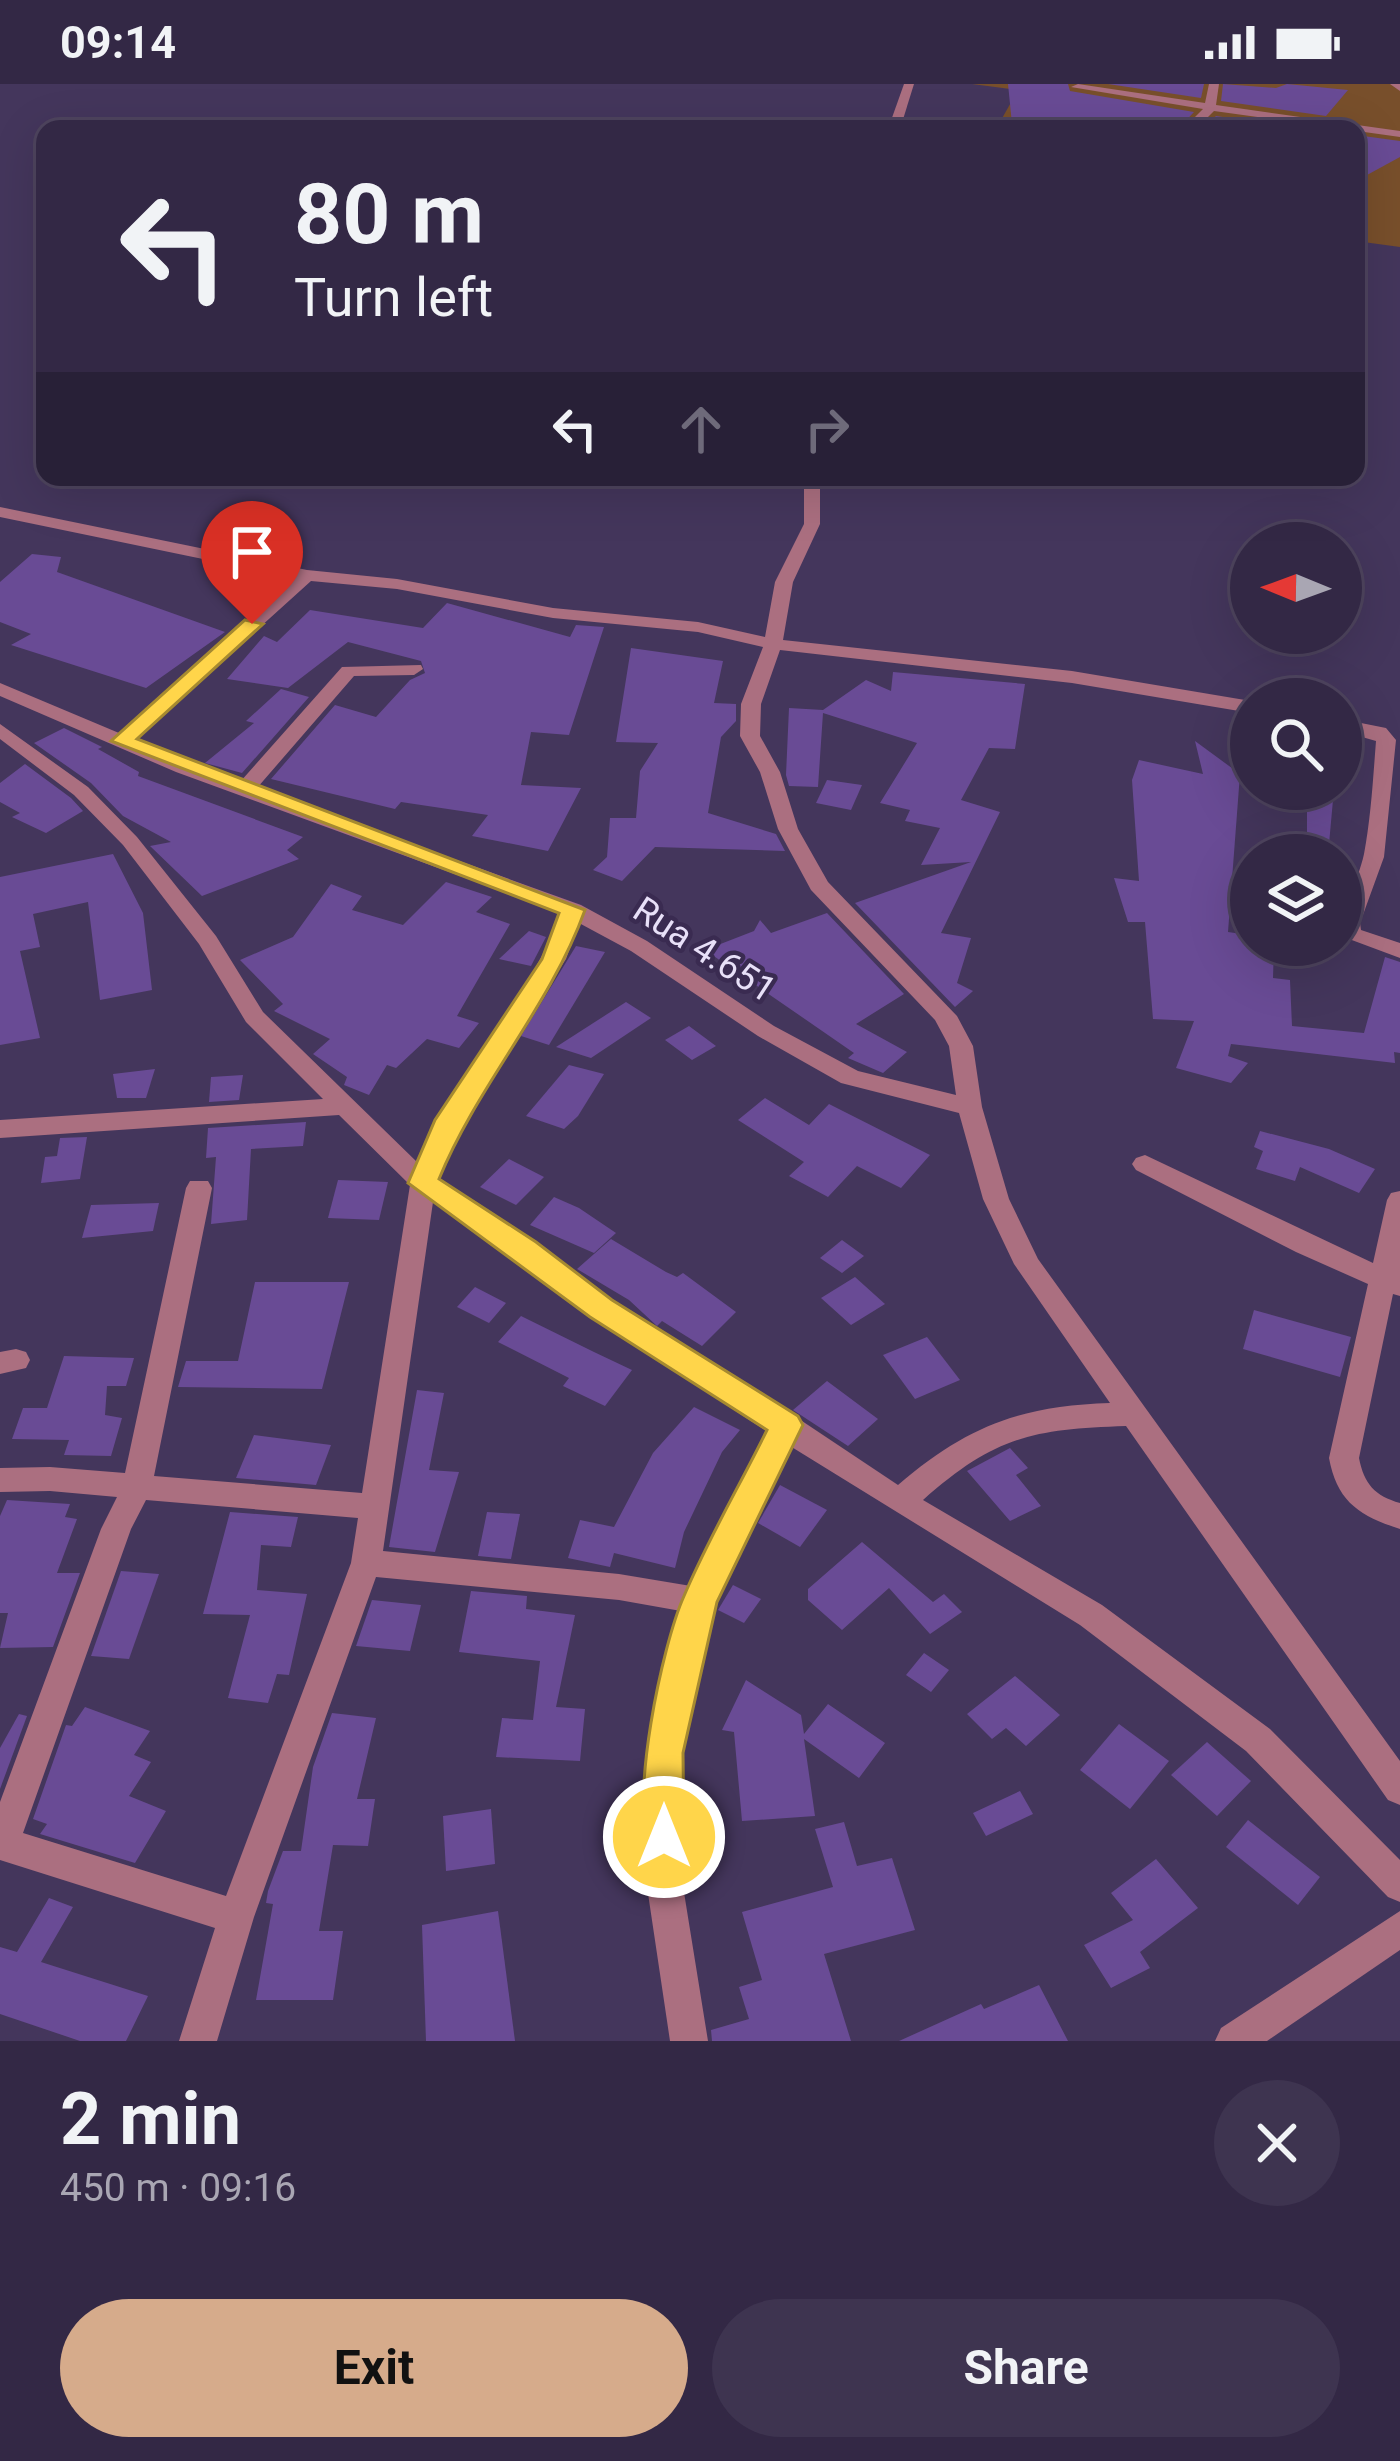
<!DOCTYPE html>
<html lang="en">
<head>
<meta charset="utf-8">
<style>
	:root { --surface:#332845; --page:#3e3450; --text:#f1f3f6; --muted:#a9a6b3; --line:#4e445e; --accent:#d6ab8b }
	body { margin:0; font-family:Roboto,sans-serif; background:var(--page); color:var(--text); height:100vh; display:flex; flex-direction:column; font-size:45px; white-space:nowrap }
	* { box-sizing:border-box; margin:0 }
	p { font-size:39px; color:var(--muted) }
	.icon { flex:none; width:66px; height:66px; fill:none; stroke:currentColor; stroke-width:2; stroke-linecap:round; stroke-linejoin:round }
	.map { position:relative; height:1957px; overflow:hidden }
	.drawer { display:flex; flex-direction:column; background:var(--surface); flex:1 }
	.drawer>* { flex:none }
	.banner { position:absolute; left:36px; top:36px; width:1329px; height:366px; border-radius:24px; box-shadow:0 12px 48px #0002,0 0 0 3px var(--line); background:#332845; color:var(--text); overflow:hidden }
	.needle { width:78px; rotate:271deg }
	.tools { position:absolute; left:1230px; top:438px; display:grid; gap:24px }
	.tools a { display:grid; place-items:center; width:132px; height:132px; border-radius:50%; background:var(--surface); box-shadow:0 12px 48px #0002,0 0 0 3px var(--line); font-size:60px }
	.pin { position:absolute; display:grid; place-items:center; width:102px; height:102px; color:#fff; margin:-123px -51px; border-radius:50% 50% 50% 0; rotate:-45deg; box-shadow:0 0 12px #0007 }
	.pin .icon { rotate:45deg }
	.me { position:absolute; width:132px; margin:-66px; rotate:0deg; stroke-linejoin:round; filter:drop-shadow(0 0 9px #0008) }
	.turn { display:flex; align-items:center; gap:42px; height:252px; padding:0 60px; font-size:54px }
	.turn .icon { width:156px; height:156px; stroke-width:2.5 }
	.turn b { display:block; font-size:84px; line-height:102px }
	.lanes { display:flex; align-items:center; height:114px; padding:0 60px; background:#0003; justify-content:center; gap:60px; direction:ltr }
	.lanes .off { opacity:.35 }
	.round { display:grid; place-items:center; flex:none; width:126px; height:126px; border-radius:63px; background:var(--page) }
	.headline { display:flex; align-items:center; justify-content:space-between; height:204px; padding:0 60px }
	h1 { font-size:72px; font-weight:700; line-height:90px }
	.primary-button { display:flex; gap:24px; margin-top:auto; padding:24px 60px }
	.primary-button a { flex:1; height:138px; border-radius:72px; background:var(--accent); color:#111; font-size:48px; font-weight:700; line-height:138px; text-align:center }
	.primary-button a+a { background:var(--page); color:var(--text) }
	.status { display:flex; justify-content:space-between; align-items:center; height:84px; padding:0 60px; background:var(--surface); direction:ltr }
	.status svg { height:33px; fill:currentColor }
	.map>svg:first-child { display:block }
	.green { fill:#784f2b }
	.building { fill:#694b95 }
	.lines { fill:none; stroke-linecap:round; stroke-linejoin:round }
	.street { fill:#ab6f80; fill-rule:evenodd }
	.route { fill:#ffd54a; stroke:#a68a30; stroke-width:3 }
	.labels { text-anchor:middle; stroke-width:9; stroke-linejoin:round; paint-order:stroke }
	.street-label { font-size:36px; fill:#e8e0f8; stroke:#3a2b51 }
</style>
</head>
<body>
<div class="status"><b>09:14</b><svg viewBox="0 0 49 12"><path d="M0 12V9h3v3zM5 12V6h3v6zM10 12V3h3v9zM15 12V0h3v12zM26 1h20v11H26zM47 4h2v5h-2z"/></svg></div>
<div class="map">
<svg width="1400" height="1957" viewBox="0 0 1400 1957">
	<rect width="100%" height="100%" fill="#44365c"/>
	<!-- green -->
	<polygon class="green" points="972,0 1400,0 1400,163 1356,157 1356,45 996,45 1018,6"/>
	<!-- building -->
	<g class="building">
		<polygon points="1008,0 1068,0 1070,7 1194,28 1178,45 1012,40"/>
		<polygon points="1108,0 1204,0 1201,14"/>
		<polygon points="1223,0 1276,4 1287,0 1348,6 1326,32 1221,17"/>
		<polygon points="1216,32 1280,41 1202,45"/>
		<polygon points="1356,51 1400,57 1400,73 1356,97"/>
		<polygon points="32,470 61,473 57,488 225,548 146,604 11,561 31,550 0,538 0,498"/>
		<polygon points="447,519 570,553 576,541 604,543 569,651 531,648 521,701 581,704 548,767 472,752 488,731 401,718 395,725 271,695 335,621 376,633 410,596 425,589 421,577 348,558 288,604 227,595 264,552 277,558 310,526 423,544"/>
		<polygon points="631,564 723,577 714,619 736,620 736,637 721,653 708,729 776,750 785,767 655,763 622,797 593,786 607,773 610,734 636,734 640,687 658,659 616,658"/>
		<polygon points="893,588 1025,600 1015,665 989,664 961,716 1000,728 941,849 971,854 957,899 973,907 955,923 855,819 971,778 921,781 940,744 905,737 910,726 880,719 917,659 823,629 818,703 789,702 786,691 789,624 823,626 866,596 891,607"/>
		<polygon points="281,605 309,613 242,689 205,679 254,639 246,637"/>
		<polygon points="64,644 102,663 98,665 139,688 138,692 303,753 287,766 299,775 202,812 150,762 171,758 123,732 91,699 34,659"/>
		<polygon points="1195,657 1240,690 1228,848 1249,851 1249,861 1274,861 1273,894 1290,896 1292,942 1364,949 1385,873 1400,878 1400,969 1394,968 1395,979 1231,960 1228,972 1248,979 1231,999 1176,984 1194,937 1153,935 1145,838 1128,838 1114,794 1139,797 1132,696 1139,676 1203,690"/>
		<polygon points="25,680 71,714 83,727 46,749 12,733 20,729 0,718 0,699"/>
		<polygon points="827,696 862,701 851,726 816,719"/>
		<polygon points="1307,705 1334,705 1328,771 1307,771"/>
		<polygon points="113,770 143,829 152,906 100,916 88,818 33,830 40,863 20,867 40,954 0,961 0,793"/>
		<polygon points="446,798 492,813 476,828 510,840 457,932 479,939 459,964 427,955 396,984 387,981 369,1011 344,1001 347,993 313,970 330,955 274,927 283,920 240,876 293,853 331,800 362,812 352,826 403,841"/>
		<polygon points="827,829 904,910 856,940 907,968 883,989 848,974 854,969 705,866 754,847 760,836 771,849"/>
		<polygon points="529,847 546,853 531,882 499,875"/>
		<polygon points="576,862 605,868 549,961 521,952"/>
		<polygon points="626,918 651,934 591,974 556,963"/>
		<polygon points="689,942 716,962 692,976 665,956"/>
		<polygon points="569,981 604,990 578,1032 564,1045 526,1032"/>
		<polygon points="155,985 146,1014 117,1014 113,990"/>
		<polygon points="243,991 239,1016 209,1018 211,993"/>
		<polygon points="765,1014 809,1041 829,1020 930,1071 901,1104 857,1082 828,1113 789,1092 804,1078 738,1036"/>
		<polygon points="306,1038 303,1062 251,1065 247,1136 211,1140 216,1073 206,1074 208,1044"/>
		<polygon points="1260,1047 1329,1065 1375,1085 1359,1109 1300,1083 1295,1097 1256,1085 1263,1067 1254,1063"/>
		<polygon points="87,1053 80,1095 41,1099 45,1073 57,1072 60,1054"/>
		<polygon points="509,1075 544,1093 516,1121 480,1103"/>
		<polygon points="338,1096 388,1098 379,1136 328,1134"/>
		<polygon points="554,1113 579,1124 616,1149 594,1169 530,1141"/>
		<polygon points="159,1119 153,1147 82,1154 91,1121"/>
		<polygon points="611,1155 666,1188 677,1193 683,1189 736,1228 702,1262 662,1237 657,1242 629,1216 577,1185"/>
		<polygon points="842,1156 864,1172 842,1189 820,1174"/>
		<polygon points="855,1193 885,1220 851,1241 821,1214"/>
		<polygon points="255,1198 349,1198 322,1305 178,1303 186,1277 238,1277"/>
		<polygon points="475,1203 506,1219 489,1239 457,1223"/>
		<polygon points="1254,1226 1351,1253 1340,1293 1243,1265"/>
		<polygon points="521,1232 594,1268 632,1286 605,1322 563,1302 569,1294 498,1258"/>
		<polygon points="927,1253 960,1296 915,1315 883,1271"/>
		<polygon points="64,1272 134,1274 126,1302 107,1302 105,1331 122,1334 111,1372 64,1371 69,1356 12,1355 23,1324 47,1324"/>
		<polygon points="827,1297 878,1335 848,1362 793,1326"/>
		<polygon points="417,1306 444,1309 429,1386 459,1388 435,1468 389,1463"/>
		<polygon points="694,1323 740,1346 722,1368 684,1448 675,1484 614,1469 610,1483 568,1474 580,1436 614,1443 653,1369"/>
		<polygon points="254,1351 331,1361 316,1401 236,1394"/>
		<polygon points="1010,1364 1028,1384 1016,1391 1041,1422 1010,1437 967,1387"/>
		<polygon points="780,1401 827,1426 800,1463 758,1439"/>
		<polygon points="7,1416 70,1420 65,1433 77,1435 57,1489 80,1489 53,1563 0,1564 8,1529 0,1529 0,1432"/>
		<polygon points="230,1428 298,1433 291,1463 261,1461 257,1506 307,1510 289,1591 277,1590 268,1619 228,1614 250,1531 203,1530"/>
		<polygon points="487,1428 520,1430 511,1475 478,1472"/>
		<polygon points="862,1458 933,1518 944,1510 962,1528 930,1550 889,1504 842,1546 808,1516 808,1505"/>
		<polygon points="121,1487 159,1490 129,1575 91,1572"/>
		<polygon points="733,1501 761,1515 744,1539 718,1526"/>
		<polygon points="471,1507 527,1512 526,1525 575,1531 556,1623 585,1625 580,1677 496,1673 502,1634 533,1636 540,1577 459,1568"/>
		<polygon points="372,1516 421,1521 410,1567 356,1562"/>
		<polygon points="924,1569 949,1586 931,1608 906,1591"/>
		<polygon points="1015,1592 1060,1631 1026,1662 1006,1644 992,1655 967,1630"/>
		<polygon points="746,1596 801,1631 804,1650 828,1620 885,1659 859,1694 804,1655 815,1732 742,1737 734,1648 722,1646"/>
		<polygon points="85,1623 150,1647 134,1671 151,1678 129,1712 166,1727 135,1779 40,1750 47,1740 33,1735 66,1641 72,1642"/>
		<polygon points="332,1629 376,1634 357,1715 375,1715 368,1762 333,1761 319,1847 343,1847 333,1916 256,1916 273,1820 266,1819 268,1807 283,1767 301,1767 313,1683"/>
		<polygon points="19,1630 27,1632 0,1705 0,1664"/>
		<polygon points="1119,1640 1169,1677 1130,1725 1080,1686"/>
		<polygon points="1207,1658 1251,1697 1217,1732 1171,1691"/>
		<polygon points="1020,1707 1033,1730 986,1752 973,1729"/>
		<polygon points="491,1725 495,1780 446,1787 443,1732"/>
		<polygon points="1248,1736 1320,1793 1298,1821 1226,1763"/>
		<polygon points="844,1738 857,1782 892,1774 915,1846 824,1870 851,1957 712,1957 711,1946 749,1935 739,1903 762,1896 742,1828 833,1803 815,1745"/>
		<polygon points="1156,1775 1198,1824 1140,1868 1150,1884 1111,1904 1084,1861 1133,1836 1111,1809"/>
		<polygon points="49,1814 73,1823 41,1878 148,1912 126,1957 80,1957 0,1930 0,1863 17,1868"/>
		<polygon points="498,1827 515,1957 426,1957 422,1841"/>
		<polygon points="1039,1901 1068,1957 899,1957 981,1920 984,1925"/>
	</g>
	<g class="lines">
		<!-- street -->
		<g class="street">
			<polygon points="904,0 914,0 900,45 888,45"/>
			<polygon points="1078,0 1205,19 1209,0 1219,0 1216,21 1400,47 1400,53 1214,27 1196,45 1183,45 1203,25 1071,3"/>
			<polygon points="1390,0 1400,0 1400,7"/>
			<path d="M804,393H820V440L793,498L783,556L1072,587L1251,617V629L1072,599L780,566L761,620L760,652L780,688L798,745L828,798L957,932L973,962L982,1023L1009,1115L1038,1175L1400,1677V1721L1388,1716L1126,1342C1032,1345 994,1353 923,1416L1102,1521L1270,1645L1400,1776V1818L1388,1813L1246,1667L1080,1541L790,1362L715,1517L681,1669L682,1796L708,1957H670L646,1796L647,1669L681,1527L619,1516L376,1493L254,1833L217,1957H179L215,1844L0,1776V1718L101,1445L117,1413L50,1407L0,1408V1384L50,1383L125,1389L186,1104L190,1097H208L212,1104L154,1392L362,1409L410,1101L339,1031L0,1054V1036L323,1015L246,938L199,860L123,761L74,711L0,655V640L88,703L137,753L216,852L263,928L418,1079C456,990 527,920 561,829L176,688L0,612V599L119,649L294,494L0,433V423L307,486L397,495L553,524L698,538L765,553L775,498L804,440ZM311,497L397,505L553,534L698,548L763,563L741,620L740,652L760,688L778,745L811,806L935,936L949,962L956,1011L858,987L774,942L647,857L581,821L257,704L354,592L414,591L423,585L421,581L342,583L240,698L135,656ZM579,839L631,867L758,952L841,999L959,1029L983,1115L1014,1180L1110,1319C1020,1322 967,1342 898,1401L796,1333L610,1218L535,1159L437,1096L461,1037L566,875ZM433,1118L517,1173L590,1232L768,1348L691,1502L619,1490L383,1467ZM146,1416L358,1434L351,1479L226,1812L23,1749L131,1445Z"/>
			<path d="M1341,635L1386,644L1396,656L1384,773L1360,839L1361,846L1400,859V874L1341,852C1341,823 1358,798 1364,770C1371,733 1373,695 1376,657L1341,647Z"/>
			<path d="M1145,1071L1373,1179L1387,1116L1391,1109L1400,1107V1212L1393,1210L1359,1374C1364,1400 1375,1412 1400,1419V1445C1360,1432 1337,1418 1329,1374L1368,1200L1296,1168L1136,1086L1132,1080L1136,1074Z"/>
			<polygon points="16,1265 26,1268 30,1276 26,1284 0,1290 0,1268"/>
			<polygon points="1400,1827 1400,1866 1267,1957 1215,1957 1221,1944"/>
		</g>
	</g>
	<!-- route -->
	<path class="route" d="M245,536L263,540L137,655L585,826C550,923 478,1000 439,1095L536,1158L612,1216L798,1332L803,1341L717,1518L683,1669L684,1753L678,1767L664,1772L650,1767C629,1718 662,1561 684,1512C708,1455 740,1401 767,1346L590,1233L408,1099L435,1036L542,875L559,829L111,657Z"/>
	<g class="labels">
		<!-- street labels -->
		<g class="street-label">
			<text transform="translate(705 865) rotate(33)" y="13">Rua 4.651</text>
		</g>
	</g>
</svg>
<div class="tools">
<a><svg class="needle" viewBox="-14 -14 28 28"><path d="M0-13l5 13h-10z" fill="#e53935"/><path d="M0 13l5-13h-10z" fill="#a9a6b3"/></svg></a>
<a><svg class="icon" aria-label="search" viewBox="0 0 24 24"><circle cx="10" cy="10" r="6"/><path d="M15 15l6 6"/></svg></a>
<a><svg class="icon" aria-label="layers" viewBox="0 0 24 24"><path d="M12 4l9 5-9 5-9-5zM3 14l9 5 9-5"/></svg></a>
</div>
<div class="pin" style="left:252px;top:540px;background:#d93025"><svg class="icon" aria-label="arrive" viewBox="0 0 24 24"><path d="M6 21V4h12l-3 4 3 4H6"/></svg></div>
<svg class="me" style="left:664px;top:1753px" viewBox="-20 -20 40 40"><circle r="17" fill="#ffd54a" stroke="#fff" stroke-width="3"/><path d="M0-11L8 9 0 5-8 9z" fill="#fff"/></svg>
<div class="banner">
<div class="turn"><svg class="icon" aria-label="left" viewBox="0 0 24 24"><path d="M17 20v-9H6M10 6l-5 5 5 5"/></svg><div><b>80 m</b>Turn left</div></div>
<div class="lanes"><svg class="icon" aria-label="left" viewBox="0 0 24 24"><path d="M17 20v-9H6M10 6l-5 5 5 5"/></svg><svg class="icon off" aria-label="ahead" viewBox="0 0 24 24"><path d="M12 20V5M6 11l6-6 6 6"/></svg><svg class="icon off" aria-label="right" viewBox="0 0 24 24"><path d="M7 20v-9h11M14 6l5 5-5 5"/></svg></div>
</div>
</div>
<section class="drawer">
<div class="headline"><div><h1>2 min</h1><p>450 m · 09:16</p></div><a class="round"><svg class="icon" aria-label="close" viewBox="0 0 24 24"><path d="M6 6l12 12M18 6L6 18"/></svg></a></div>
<div class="primary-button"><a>Exit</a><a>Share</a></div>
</section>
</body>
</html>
